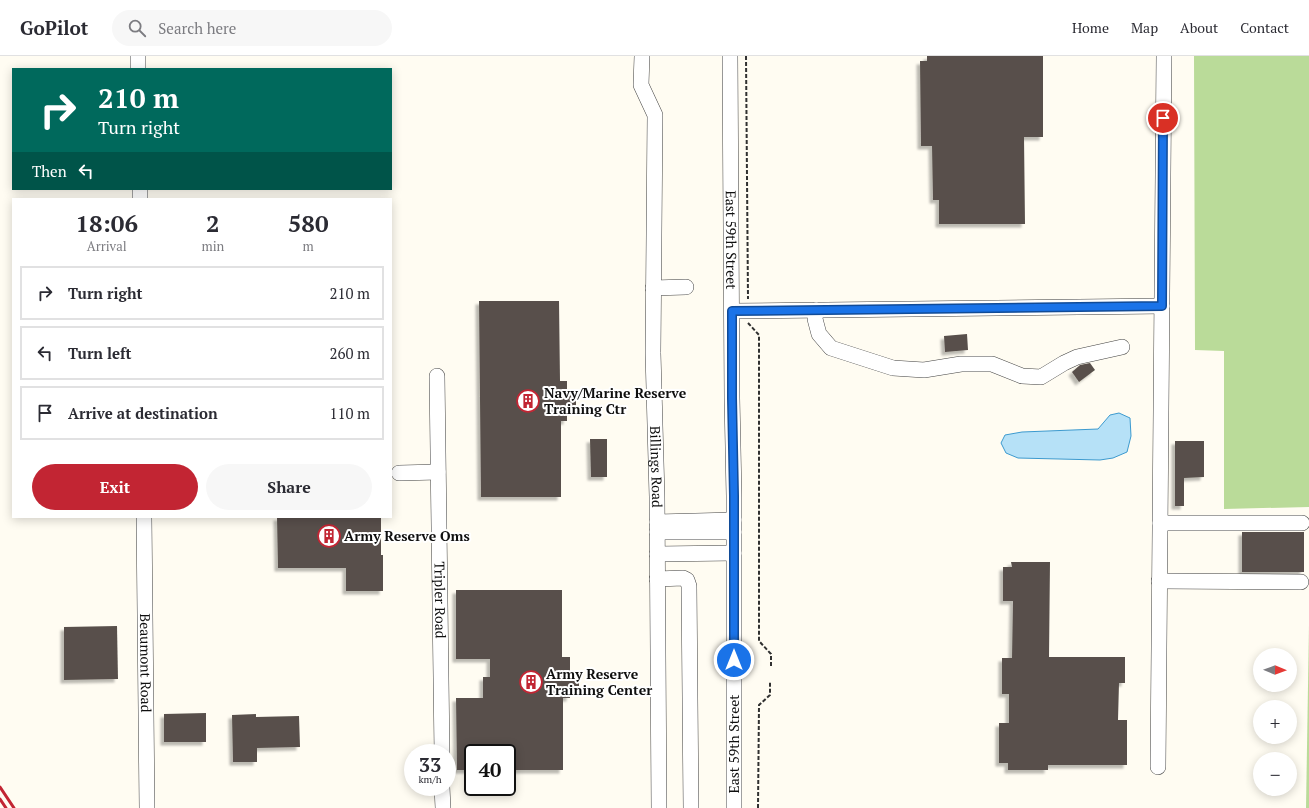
<!DOCTYPE html>
<html lang="en">
<head>
<meta charset="utf-8">
<style>
	:root { --surface:#fff; --page:#f7f7f7; --text:#2b2b33; --muted:#7c7c81; --line:#e1e1e2; --accent:#c22533 }
	body { margin:0; font-family:"PT Serif",serif; background:var(--page); color:var(--text); height:100vh; display:flex; flex-direction:column; font-size:15px; white-space:nowrap }
	* { box-sizing:border-box; margin:0 }
	p { font-size:13px; color:var(--muted) }
	.icon { flex:none; width:22px; height:22px; fill:none; stroke:currentColor; stroke-width:2; stroke-linecap:round; stroke-linejoin:round }
	.map { position:relative; flex:1; overflow:hidden }
	.panel { position:absolute; left:12px; top:142px; width:380px; height:320px; display:flex; flex-direction:column; background:var(--surface); border-radius:0px; box-shadow:0 2px 10px #0003 }
	.panel>* { flex:none }
	.guide { position:absolute; left:12px; top:12px; width:380px; height:122px; border-radius:0px; box-shadow:0 2px 10px #0003; background:#00695c; color:#fff; overflow:hidden }
	.needle { width:26px; rotate:91deg }
	.controls { position:absolute; left:1253px; top:592px; display:grid; gap:8px }
	.controls a { display:grid; place-items:center; width:44px; height:44px; border-radius:50%; background:var(--surface); box-shadow:0 2px 10px #0003; font-size:20px }
	.speed { position:absolute; left:404px; top:688px; display:flex; gap:8px; font-size:20px; font-weight:700; text-align:center }
	.speed>* { display:grid; place-content:center; width:52px; height:52px; border-radius:50%; background:var(--surface); box-shadow:0 2px 10px #0003; line-height:1 }
	.speed small { font-size:10px; font-weight:400 }
	.speed .limit { border:2px solid #111; border-radius:6px; background:#fff; color:#111 }
	.pin { position:absolute; display:grid; place-items:center; width:34px; height:34px; color:#fff; margin:-17px; border:2px solid #fff; border-radius:50%; box-shadow:0 1px 4px #0007 }
	.me { position:absolute; width:44px; margin:-22px; rotate:0deg; stroke-linejoin:round; filter:drop-shadow(0 0 3px #0008) }
	.turn { display:flex; align-items:center; gap:14px; height:84px; padding:0 20px; font-size:18px }
	.turn .icon { width:52px; height:52px; stroke-width:2.5 }
	.turn b { display:block; font-size:28px; line-height:34px }
	.then { display:flex; align-items:center; height:38px; padding:0 20px; background:#0003; gap:8px; font-size:15px }
	.eta { display:flex; justify-content:space-evenly; align-items:center; height:68px; text-align:center }
	.eta b { font-size:24px; font-weight:600; line-height:28px }
	.primary-button { display:flex; gap:8px; margin-top:auto; padding:8px 20px }
	.primary-button a { flex:1; height:46px; border-radius:24px; background:var(--accent); color:#fff; font-size:16px; font-weight:600; line-height:46px; text-align:center }
	.primary-button a+a { background:var(--page); color:var(--text) }
	ul { padding:0; list-style:none }
	li { display:flex; align-items:center; gap:12px; height:54px; margin:0 8px 6px; padding:0 12px; border:2px solid var(--line); border-radius:0px }
	li div { flex:1 }
	li b { display:block; font-size:15px }
	li em { font-style:normal }
	header { display:flex; align-items:center; gap:24px; box-sizing:border-box; height:56px; padding:0 20px; background:var(--surface); border-bottom:1px solid var(--line) }
	header strong { font-size:19px }
	nav { display:flex; gap:22px; margin-inline-start:auto; font-size:14px }
	.search { width:280px; height:36px; background:var(--page); display:flex; align-items:center; gap:10px; box-sizing:border-box; padding:0 14px; border-radius:22px; color:var(--muted); font-size:15px }
	.map>svg:first-child { display:block }
	.forest { fill:#badb99 }
	.water { fill:#b6e1f7; stroke:#3c9acf }
	.building { fill:#58504b; filter:url(#shadow) }
	.lines { fill:none; stroke-linecap:round; stroke-linejoin:round }
	.minor-casing { stroke:#424242; stroke-width:16 }
	.path { stroke:#313131; stroke-width:2; stroke-dasharray:4 2; stroke-linecap:butt }
	.minor { stroke:#fff; stroke-width:15 }
	.rail { stroke:#c22533; stroke-width:3 }
	.route-casing { stroke:#114b97; stroke-width:10 }
	.route { stroke:#1a73e8; stroke-width:7 }
	.labels { text-anchor:middle; stroke-width:4; stroke-linejoin:round; paint-order:stroke }
	.street-label { font-size:14px; fill:#0f0f0f; stroke:#fff }
	.poi-label { font-size:14px; font-weight:bold; fill:#0f0f0f; stroke:#fff; text-anchor:start }
</style>
</head>
<body>
<header>
<strong>GoPilot</strong>
<div class="search"><svg class="icon" aria-label="search" viewBox="0 0 24 24"><circle cx="10" cy="10" r="6"/><path d="M15 15l6 6"/></svg>Search here</div>
<nav><a>Home</a><a>Map</a><a>About</a><a>Contact</a></nav>
</header>
<div class="map">
<svg width="1309" height="752" viewBox="0 0 1309 752">
	<defs>
		<filter id="shadow"><feDropShadow dx="-3.5" dy="3.5" stdDeviation="1" flood-color="#0004"/></filter>
	</defs>
	<rect width="100%" height="100%" fill="#fffcf2"/>
	<!-- forest -->
	<g class="forest">
		<polygon points="1194,0 1309,0 1309,451 1224,453 1224,295 1195,294"/>
		<polygon points="1309,569 1309,752 1306,752"/>
	</g>
	<!-- water -->
	<polygon class="water" points="1119,357 1130,362 1131,380 1127,396 1113,402 1100,404 1018,402 1006,397 1001,387 1005,379 1022,376 1098,373 1110,359"/>
	<!-- building -->
	<g class="building">
		<polygon points="927,0 1043,0 1043,81 1024,81 1025,168 939,168 939,144 933,144 932,90 921,90 920,5 927,5"/>
		<polygon points="479,245 559,245 560,325 567,325 567,338 576,337 576,353 567,352 567,365 561,365 561,441 481,441"/>
		<polygon points="967,278 968,294 945,296 944,280"/>
		<polygon points="1090,307 1095,314 1079,326 1072,316 1080,309"/>
		<polygon points="590,383 607,383 607,421 591,421"/>
		<polygon points="1175,385 1204,385 1204,421 1184,422 1184,450 1175,450"/>
		<polygon points="277,461 381,461 381,499 383,499 383,535 346,535 346,512 278,512"/>
		<rect x="1242" y="476" width="62" height="40"/>
		<polygon points="1011,506 1050,506 1049,601 1125,601 1125,627 1119,627 1118,664 1127,664 1127,709 1048,709 1048,714 1008,714 1008,707 999,707 999,667 1009,667 1009,638 1002,638 1002,602 1012,602 1013,545 1003,545 1003,511 1012,511"/>
		<polygon points="456,534 562,534 562,601 570,601 570,615 579,615 579,630 570,630 570,642 563,642 563,714 507,714 507,697 473,697 473,714 457,714 456,642 483,642 483,621 490,621 490,603 456,603"/>
		<polygon points="117,570 118,623 64,624 64,571"/>
		<polygon points="206,657 206,686 164,686 164,658"/>
		<polygon points="256,658 256,661 299,660 300,691 257,692 257,706 233,706 232,659"/>
	</g>
	<g class="lines">
		<!-- minor casing -->
		<g class="minor-casing">
			<g id="minor">
				<polyline points="138,0 138,13"/>
				<path id="s1" d="M642,0L641,29L655,59L653,297L657,441L659,752"/>
				<path id="s2" d="M730,0L732,342L734,440V752"/>
				<polyline points="140,133 140,143"/>
				<polyline points="653,232 686,231"/>
				<polyline points="816,254 815,263 819,278 831,292 893,312 924,314 961,308 992,308 1022,320 1041,321 1064,307 1077,301 1122,291"/>
				<polyline points="732,255 1162,250"/>
				<path id="s3" d="M437,320L442,697"/>
				<polyline points="399,417 438,416"/>
				<path id="s4" d="M144,461L147,752"/>
				<polyline points="657,466 734,464"/>
				<polyline points="1160,467 1302,467"/>
				<polyline points="657,476 734,476"/>
				<polyline points="657,498 734,497"/>
				<polyline points="657,523 683,522 687,524 689,530 691,752"/>
				<polyline points="1159,525 1301,526"/>
				<polyline points="1158,711 1164,0"/>
				<polyline points="442,731 443,752"/>
			</g>
		</g>
		<!-- path -->
		<g class="path">
			<polyline points="746,0 748,243"/>
			<polyline points="748,267 759,279 759,585 771,598 771,611"/>
			<polyline points="758,752 759,649 770,639 770,625"/>
		</g>
		<!-- minor -->
		<use href="#minor" class="minor"/>
		<!-- rail -->
		<g class="rail">
			<polyline points="0,731 14,752"/>
			<polyline points="0,743 6,752"/>
		</g>
	</g>
	<g class="lines">
		<!-- route casing -->
		<g class="route-casing">
			<polyline id="route" points="734,604 734,440 732,342 732,255 1162,250 1163,62"/>
		</g>
		<!-- route -->
		<use href="#route" class="route"/>
	</g>
	<!-- icons -->
	<defs>
		<g id="building-ring" transform="scale(1.15)"><circle r="9.5" fill="#fff" stroke="#c22533" stroke-width="1.5"/><path d="M-4-6H4V6H1V3H-1V6H-4ZM-2.5-4.3h1.7v1.8h-1.7ZM.8-4.3h1.7v1.8H.8ZM-2.5-1h1.7V.8h-1.7ZM.8-1h1.7V.8H.8Z" fill="#c22533"/></g>
	</defs>
	<g fill-rule="evenodd">
		<use href="#building-ring" x="528" y="345"/>
		<use href="#building-ring" x="329" y="480"/>
		<use href="#building-ring" x="531" y="626"/>
	</g>
	<g class="labels">
		<!-- street labels -->
		<g class="street-label">
			<text dy="5" stroke="none"><textPath href="#s2" startOffset="184">East 59th Street</textPath></text>
			<text dy="5" stroke="none"><textPath href="#s1" startOffset="414">Billings Road</textPath></text>
			<text dy="5" stroke="none"><textPath href="#s3" startOffset="224">Tripler Road</textPath></text>
			<text dy="5" stroke="none"><textPath href="#s4" startOffset="146">Beaumont Road</textPath></text>
			<text transform="translate(734 688) rotate(-90)" y="5">East 59th Street</text>
		</g>
		<!-- poi labels -->
		<g class="poi-label">
			<text x="544" y="342">Navy/Marine Reserve<tspan x="544" dy="16">Training Ctr</tspan></text>
			<text x="344" y="485">Army Reserve Oms</text>
			<text x="546" y="623">Army Reserve<tspan x="546" dy="16">Training Center</tspan></text>
		</g>
	</g>
</svg>
<div class="controls">
<a><svg class="needle" viewBox="-14 -14 28 28"><path d="M0-13l5 13h-10z" fill="#e53935"/><path d="M0 13l5-13h-10z" fill="#7c7c81"/></svg></a>
<a>+</a>
<a>−</a>
</div>
<div class="speed"><div>33<small>km/h</small></div><div class="limit">40</div></div>
<div class="pin" style="left:1163px;top:62px;background:#d93025"><svg class="icon" aria-label="arrive" viewBox="0 0 24 24"><path d="M6 21V4h12l-3 4 3 4H6"/></svg></div>
<svg class="me" style="left:734px;top:604px" viewBox="-20 -20 40 40"><circle r="17" fill="#1a73e8" stroke="#fff" stroke-width="3"/><path d="M0-11L8 9 0 5-8 9z" fill="#fff"/></svg>
<div class="guide">
<div class="turn"><svg class="icon" aria-label="right" viewBox="0 0 24 24"><path d="M7 20v-9h11M14 6l5 5-5 5"/></svg><div><b>210 m</b>Turn right</div></div>
<div class="then">Then<svg class="icon" aria-label="left" viewBox="0 0 24 24"><path d="M17 20v-9H6M10 6l-5 5 5 5"/></svg></div>
</div>
<section class="panel">
<div class="eta">
<div><b>18:06</b><p>Arrival</p></div>
<div><b>2</b><p>min</p></div>
<div><b>580</b><p>m</p></div>
</div>
<ul>
<li><svg class="icon" aria-label="right" viewBox="0 0 24 24"><path d="M7 20v-9h11M14 6l5 5-5 5"/></svg><div><b>Turn right</b></div><em>210 m</em></li>
<li><svg class="icon" aria-label="left" viewBox="0 0 24 24"><path d="M17 20v-9H6M10 6l-5 5 5 5"/></svg><div><b>Turn left</b></div><em>260 m</em></li>
<li><svg class="icon" aria-label="arrive" viewBox="0 0 24 24"><path d="M6 21V4h12l-3 4 3 4H6"/></svg><div><b>Arrive at destination</b></div><em>110 m</em></li>
</ul>
<div class="primary-button"><a>Exit</a><a>Share</a></div>
</section>
</div>
</body>
</html>
